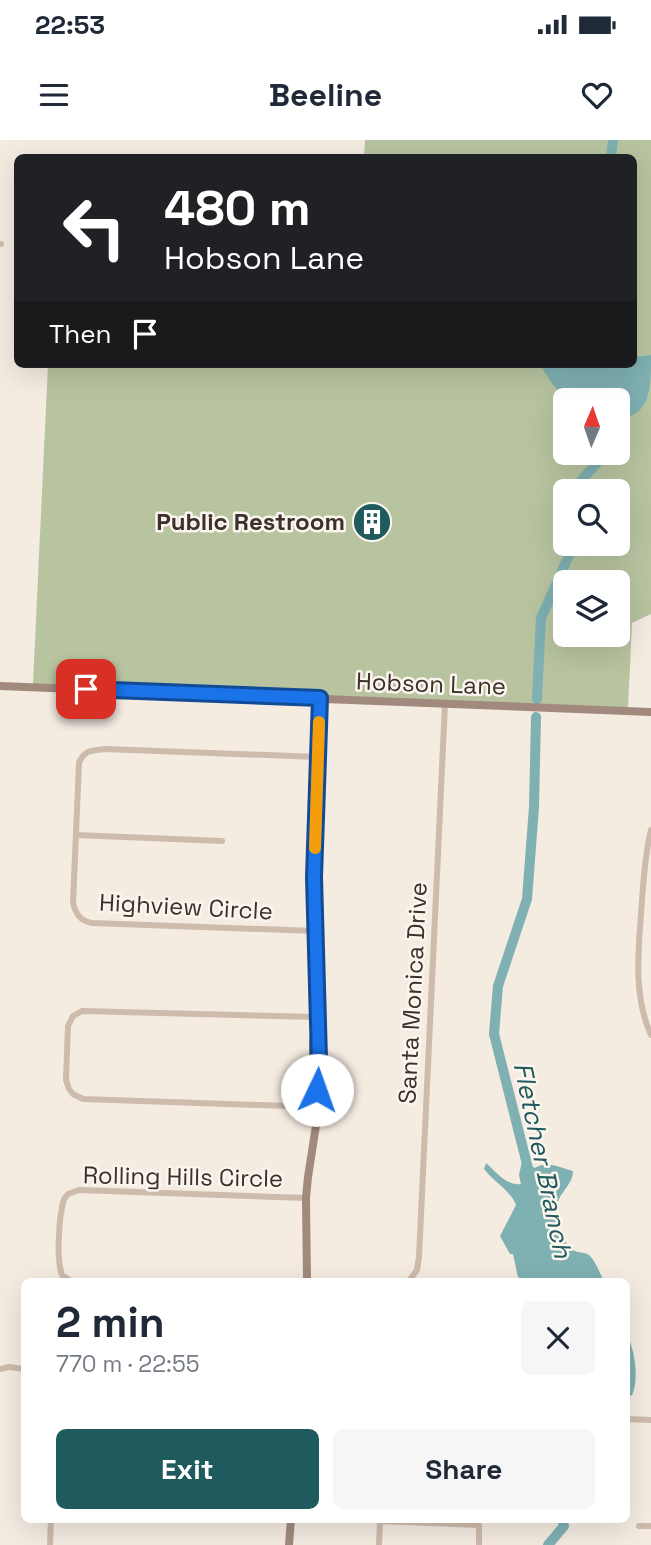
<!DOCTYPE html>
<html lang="en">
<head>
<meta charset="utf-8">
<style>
	:root { --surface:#fff; --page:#f6f6f7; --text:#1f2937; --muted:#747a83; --accent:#1f5a5e }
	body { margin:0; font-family:"Space Grotesk",sans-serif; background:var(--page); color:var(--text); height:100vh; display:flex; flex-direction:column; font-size:26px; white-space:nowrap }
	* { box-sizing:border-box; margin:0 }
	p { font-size:23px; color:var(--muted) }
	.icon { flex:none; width:38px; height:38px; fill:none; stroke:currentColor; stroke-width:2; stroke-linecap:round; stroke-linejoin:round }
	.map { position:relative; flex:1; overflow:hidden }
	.drawer { position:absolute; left:21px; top:1138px; width:609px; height:245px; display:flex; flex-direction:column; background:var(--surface); border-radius:10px; box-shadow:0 7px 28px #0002 }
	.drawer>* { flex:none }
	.hud { position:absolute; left:14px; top:14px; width:623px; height:214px; border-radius:10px; box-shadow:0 7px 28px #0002; background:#202124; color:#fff; overflow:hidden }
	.needle { width:46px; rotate:2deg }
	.controls { position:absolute; left:553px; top:248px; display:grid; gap:14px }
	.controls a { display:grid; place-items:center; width:77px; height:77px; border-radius:10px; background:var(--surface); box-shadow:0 7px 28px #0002; font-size:35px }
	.pin { position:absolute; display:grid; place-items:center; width:60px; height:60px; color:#fff; margin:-30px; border-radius:14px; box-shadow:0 4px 10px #0006 }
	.me { position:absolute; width:77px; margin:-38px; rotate:3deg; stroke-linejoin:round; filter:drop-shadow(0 0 5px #0008) }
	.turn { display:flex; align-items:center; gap:24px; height:147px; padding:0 35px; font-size:32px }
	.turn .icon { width:91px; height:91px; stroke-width:2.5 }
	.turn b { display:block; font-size:49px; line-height:60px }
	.then { display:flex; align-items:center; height:66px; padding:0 35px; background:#0003; gap:14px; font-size:26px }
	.round { display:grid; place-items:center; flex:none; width:74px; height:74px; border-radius:10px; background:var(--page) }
	.headline { display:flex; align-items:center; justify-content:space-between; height:119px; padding:0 35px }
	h1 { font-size:42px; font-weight:700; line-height:52px }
	.button { display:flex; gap:14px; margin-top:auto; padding:14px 35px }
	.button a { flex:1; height:80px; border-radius:10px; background:var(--accent); color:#fff; font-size:28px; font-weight:700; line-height:80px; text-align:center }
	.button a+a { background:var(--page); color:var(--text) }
	.status { display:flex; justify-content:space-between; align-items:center; height:49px; padding:0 35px; background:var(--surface); direction:ltr }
	.status svg { height:19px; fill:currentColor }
	header { display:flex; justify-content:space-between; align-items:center; height:91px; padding:0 35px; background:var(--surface); font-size:32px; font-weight:700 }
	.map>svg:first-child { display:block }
	.green { fill:#b8c4a0; fill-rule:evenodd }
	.water { fill:#7fb0b2 }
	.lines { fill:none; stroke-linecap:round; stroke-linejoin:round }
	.river { stroke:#7fb0b2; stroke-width:10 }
	.street { stroke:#cdbbac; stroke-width:6 }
	.secondary { stroke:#a18a7d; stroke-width:8 }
	.route-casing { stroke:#114b97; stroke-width:18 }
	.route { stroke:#1a73e8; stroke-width:12 }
	.slow { stroke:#f59e0b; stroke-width:12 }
	.labels { text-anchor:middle; stroke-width:5; stroke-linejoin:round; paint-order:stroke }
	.poi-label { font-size:24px; font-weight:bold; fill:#3b302b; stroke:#fbf5ee; text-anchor:end }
	.street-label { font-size:24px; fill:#3b302b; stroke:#fbf5ee }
	.water-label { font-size:26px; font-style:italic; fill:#1f5a5e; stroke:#fbf5ee }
</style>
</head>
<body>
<div class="status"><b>22:53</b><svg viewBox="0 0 49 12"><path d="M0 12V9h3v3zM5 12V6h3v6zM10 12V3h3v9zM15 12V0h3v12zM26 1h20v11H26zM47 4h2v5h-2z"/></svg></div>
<header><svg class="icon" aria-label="menu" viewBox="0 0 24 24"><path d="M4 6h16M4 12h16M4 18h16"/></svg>Beeline<svg class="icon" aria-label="heart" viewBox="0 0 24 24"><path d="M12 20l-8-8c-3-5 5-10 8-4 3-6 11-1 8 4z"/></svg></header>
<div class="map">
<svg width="651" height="1405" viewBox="0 0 651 1405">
	<rect width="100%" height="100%" fill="#f4ebe1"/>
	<!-- green -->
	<path class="green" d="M365,0H651V474L632,483L628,568L33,544L48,224H634V18L364,17ZM565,261H618V313H565ZM565,352H618V404H565ZM565,443H618V495H565Z"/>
	<!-- water -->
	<g class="water">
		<path d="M651,215C651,248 651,277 618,278V261H569L554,246L539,224H634V217Z"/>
		<path d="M522,1021L535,1028C548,1020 560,1028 573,1031C573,1045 559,1052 557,1066C555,1078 562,1105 575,1111C580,1113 586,1112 590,1116C596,1122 600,1134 604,1141H525L518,1137L513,1114H510L500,1096L516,1065C512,1052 493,1041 484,1029L486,1023C497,1033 507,1046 521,1044L519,1035Z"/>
		<path d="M627,1195C635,1210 639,1240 632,1255L627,1257Z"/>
	</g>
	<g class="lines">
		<!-- river -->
		<g class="river">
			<polyline points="611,18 613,0"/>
			<polyline points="571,352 605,314"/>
			<polyline points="537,559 541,478 574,404"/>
			<polyline points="530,1036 494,894 498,846 527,759 534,667 536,577"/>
			<polyline points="548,1405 564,1386 562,1379"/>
		</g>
		<!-- street -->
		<g class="street">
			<polyline points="0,104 1,104"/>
			<path d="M651,690C645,713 644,736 642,760C639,805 632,853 651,895"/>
			<polyline points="76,695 222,701"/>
			<path d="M315,791L92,783C80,781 76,774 73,763L79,623C84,610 93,610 105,609L318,617"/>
			<polyline points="317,967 83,959 73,954 69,949 66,940 68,886 73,876 82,871 317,877"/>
			<path d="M71,1141L62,1135C56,1120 59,1075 64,1059L68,1054L79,1050L306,1058"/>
			<polyline points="409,1141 417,1130 419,1117 445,564"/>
			<polyline points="0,1229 9,1227 24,1229"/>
			<polyline points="626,1279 651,1280"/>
			<polyline points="639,1386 651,1386"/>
			<polyline points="50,1405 51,1379"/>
			<polyline points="379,1405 380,1381 479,1385 479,1405"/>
		</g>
		<!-- secondary -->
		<g class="secondary">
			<polyline points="0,546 651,572"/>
			<polyline points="313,901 313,920 316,930"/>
			<polyline points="307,1141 306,1058 308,1037 317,979 316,933 319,919 314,737 320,558"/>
			<polyline points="289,1405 291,1379"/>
		</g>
	</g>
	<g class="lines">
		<!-- route casing -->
		<g class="route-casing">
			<polyline id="route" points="86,549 320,558 314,737 319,919 316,933 317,950"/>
		</g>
		<!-- route -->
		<use href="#route" class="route"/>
		<!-- slow -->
		<polyline class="slow" points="315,708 319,582"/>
	</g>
	<!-- icons -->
	<defs>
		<g id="building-disc" transform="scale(2.0125)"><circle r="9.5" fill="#1f5a5e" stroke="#fbf5ee"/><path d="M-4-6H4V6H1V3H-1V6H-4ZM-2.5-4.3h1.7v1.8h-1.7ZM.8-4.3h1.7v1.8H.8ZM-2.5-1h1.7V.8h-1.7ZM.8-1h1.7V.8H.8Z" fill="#fff"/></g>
	</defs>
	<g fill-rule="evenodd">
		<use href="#building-disc" x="372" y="382"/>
	</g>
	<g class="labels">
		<!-- poi labels -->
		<g class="poi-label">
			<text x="345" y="390">Public Restroom</text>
		</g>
		<!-- street labels -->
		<g class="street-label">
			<text transform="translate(431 544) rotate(2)" y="8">Hobson Lane</text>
			<text transform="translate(186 767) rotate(3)" y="8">Highview Circle</text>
			<text transform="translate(413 853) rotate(-87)" y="8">Santa Monica Drive</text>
			<text transform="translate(183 1037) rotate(1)" y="8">Rolling Hills Circle</text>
		</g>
		<!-- water labels -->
		<g class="water-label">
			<text transform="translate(543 1020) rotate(78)" y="9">Fletcher Branch</text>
		</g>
	</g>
</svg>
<div class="controls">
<a><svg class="needle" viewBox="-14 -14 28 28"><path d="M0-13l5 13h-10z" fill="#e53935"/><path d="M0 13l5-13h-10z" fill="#747a83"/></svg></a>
<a><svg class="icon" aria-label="search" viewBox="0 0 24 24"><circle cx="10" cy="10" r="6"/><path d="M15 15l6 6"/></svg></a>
<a><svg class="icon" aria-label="layers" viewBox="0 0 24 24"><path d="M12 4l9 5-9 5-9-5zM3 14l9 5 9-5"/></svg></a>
</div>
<div class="pin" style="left:86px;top:549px;background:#d93025"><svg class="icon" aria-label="arrive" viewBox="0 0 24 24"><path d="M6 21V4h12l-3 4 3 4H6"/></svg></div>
<svg class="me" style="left:317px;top:950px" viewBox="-20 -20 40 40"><circle r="19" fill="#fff"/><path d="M0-13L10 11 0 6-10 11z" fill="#1a73e8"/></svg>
<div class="hud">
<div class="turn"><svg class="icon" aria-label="left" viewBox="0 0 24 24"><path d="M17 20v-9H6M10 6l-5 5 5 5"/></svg><div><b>480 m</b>Hobson Lane</div></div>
<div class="then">Then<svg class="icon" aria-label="arrive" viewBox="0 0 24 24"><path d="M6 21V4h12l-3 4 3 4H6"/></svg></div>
</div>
<section class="drawer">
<div class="headline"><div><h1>2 min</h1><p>770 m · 22:55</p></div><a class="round"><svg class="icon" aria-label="close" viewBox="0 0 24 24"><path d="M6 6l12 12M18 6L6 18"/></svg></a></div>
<div class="button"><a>Exit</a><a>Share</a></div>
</section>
</div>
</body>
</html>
